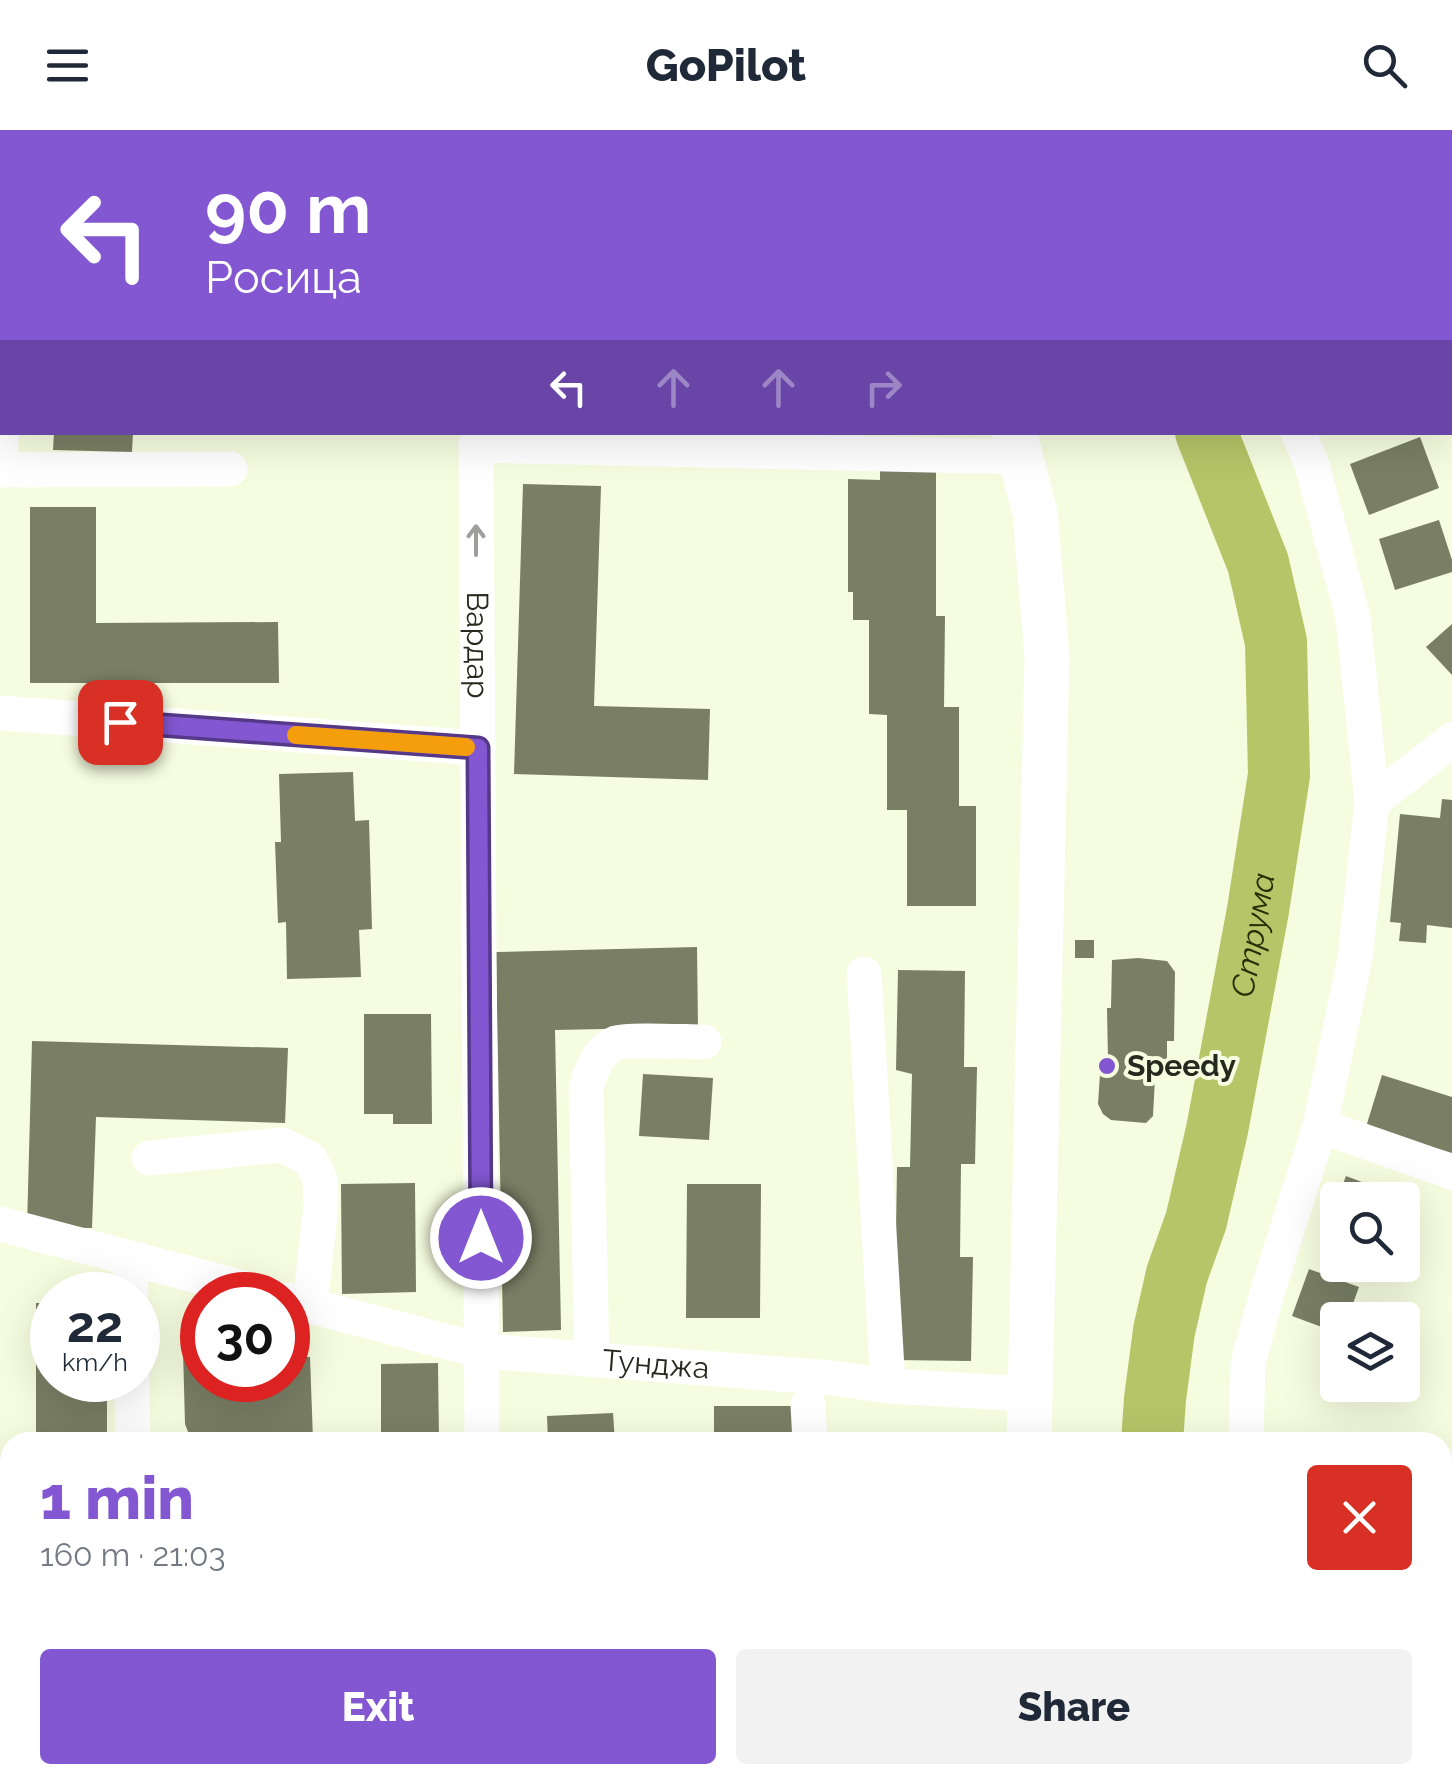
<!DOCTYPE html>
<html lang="en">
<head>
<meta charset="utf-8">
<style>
	:root { --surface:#fff; --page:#f2f2f3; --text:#1f2937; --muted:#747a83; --accent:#8357d1 }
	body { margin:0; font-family:Raleway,sans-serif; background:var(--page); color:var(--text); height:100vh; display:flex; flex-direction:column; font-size:38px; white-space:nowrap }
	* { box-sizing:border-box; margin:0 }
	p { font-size:32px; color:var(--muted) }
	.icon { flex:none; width:55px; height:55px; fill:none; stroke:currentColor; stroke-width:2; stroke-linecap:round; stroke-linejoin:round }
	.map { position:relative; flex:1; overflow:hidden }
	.drawer { position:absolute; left:0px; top:1302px; width:1452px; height:352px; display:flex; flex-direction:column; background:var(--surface); border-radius:30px 30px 0 0; box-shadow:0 10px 40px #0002 }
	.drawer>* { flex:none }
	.banner { position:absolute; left:0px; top:0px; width:1452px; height:305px; box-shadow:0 10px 40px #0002; background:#8357d1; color:#fff; overflow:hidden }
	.controls { position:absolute; left:1320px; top:1052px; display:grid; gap:20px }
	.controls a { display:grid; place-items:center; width:100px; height:100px; border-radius:10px; background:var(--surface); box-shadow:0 10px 40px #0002; font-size:50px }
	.speed { position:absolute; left:30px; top:1142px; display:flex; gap:20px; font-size:50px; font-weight:700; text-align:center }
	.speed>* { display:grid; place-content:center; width:130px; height:130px; border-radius:50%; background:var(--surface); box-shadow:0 10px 40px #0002; line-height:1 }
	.speed small { font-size:25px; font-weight:400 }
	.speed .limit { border:15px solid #d22; background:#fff; color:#111 }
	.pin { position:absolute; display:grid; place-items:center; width:85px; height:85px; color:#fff; margin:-42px; border-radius:20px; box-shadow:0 5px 15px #0006 }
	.me { position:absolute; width:110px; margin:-55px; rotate:0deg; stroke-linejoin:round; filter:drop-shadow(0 0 8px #0008) }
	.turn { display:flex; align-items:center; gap:35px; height:210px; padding:0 40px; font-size:45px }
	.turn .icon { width:130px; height:130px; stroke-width:2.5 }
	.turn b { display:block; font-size:70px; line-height:85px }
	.lanes { display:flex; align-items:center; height:95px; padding:0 40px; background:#0003; justify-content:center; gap:50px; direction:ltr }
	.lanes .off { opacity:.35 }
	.round { display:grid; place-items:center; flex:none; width:105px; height:105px; border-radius:10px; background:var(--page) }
	.headline { display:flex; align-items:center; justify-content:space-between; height:170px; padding:0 40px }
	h1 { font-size:60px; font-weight:800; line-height:75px; color:var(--accent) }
	.primary-button { display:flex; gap:20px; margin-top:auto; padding:20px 40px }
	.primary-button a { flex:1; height:115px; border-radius:10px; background:var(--accent); color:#fff; font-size:40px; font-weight:800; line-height:115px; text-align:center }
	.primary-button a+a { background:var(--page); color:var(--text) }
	header { display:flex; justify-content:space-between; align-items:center; height:130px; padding:0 40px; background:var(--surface); font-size:45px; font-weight:800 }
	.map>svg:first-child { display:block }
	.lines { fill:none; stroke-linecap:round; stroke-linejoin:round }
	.river { stroke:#b6c568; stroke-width:62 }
	.building { fill:#797e64 }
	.minor { stroke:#fff; stroke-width:35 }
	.major { stroke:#fff; stroke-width:45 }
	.oneway { stroke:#9e9f9a }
	.route-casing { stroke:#553988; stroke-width:25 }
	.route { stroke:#8357d1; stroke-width:18 }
	.slow { stroke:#f59e0b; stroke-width:18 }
	.poi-dot { fill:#8357d1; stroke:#f6fcdf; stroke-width:4 }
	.labels { text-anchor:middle; stroke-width:8; stroke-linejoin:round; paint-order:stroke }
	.street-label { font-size:30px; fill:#27291e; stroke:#f6fcdf }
	.poi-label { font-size:30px; font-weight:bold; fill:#27291e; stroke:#f6fcdf; text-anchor:start }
	.water-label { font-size:32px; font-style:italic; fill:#292e06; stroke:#f6fcdf }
</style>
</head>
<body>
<header><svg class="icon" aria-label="menu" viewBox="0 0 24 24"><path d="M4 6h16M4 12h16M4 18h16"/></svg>GoPilot<svg class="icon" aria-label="search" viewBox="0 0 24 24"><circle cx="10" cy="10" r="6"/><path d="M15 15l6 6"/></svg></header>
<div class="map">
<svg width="1452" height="1654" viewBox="0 0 1452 1654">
	<rect width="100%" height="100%" fill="#f6fcdf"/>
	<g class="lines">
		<!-- river -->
		<g class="river">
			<polyline points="1088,0 1089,2"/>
			<path id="s1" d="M1152,1312L1155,1269L1164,1201L1177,1144L1196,1091L1217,1000L1258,780L1279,645L1276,512L1258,433L1206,302"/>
			<polyline points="1166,1645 1167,1654"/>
		</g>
	</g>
	<!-- building -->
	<g class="building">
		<polygon points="54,302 133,302 132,322 53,320"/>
		<polygon points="1420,307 1439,358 1369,385 1350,334"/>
		<polygon points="936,330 936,486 945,486 944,577 959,577 959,676 976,676 976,776 907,776 907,680 887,680 887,585 869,584 869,490 853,490 853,462 848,462 848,349 880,350 880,331"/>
		<polygon points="523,354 601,356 594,576 710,579 708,650 514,644"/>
		<polygon points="30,377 96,377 96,493 278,492 279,553 30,553"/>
		<polygon points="1439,390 1452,430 1452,442 1395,460 1379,409"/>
		<polygon points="1452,494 1452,545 1426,517"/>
		<polygon points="353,642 355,691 369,690 372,799 359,800 361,847 287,849 286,792 278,793 275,712 281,712 279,644"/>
		<polygon points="1442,669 1452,670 1452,798 1427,795 1426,813 1399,811 1401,793 1390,792 1400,684 1440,688"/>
		<rect x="1075" y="810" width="19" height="18"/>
		<polygon points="697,817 698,897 555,900 561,1200 503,1202 496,822"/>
		<polygon points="1138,828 1167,831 1175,842 1174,911 1167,911 1167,929 1156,929 1153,986 1146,993 1111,990 1103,984 1098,974 1101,929 1108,930 1107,878 1111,878 1112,830"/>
		<polygon points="898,840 965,841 964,937 977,937 975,1034 961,1034 960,1127 973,1127 971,1231 894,1230 897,1037 910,1037 912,944 896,940"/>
		<polygon points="364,884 431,884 432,994 393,994 393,984 364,984"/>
		<polygon points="32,911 288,918 285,993 96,987 92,1098 27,1097"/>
		<polygon points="643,944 713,948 709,1010 639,1006"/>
		<polygon points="1382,945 1452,967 1452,1023 1366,997"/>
		<polygon points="1346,1046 1391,1063 1388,1070 1338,1070 1338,1096 1328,1093"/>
		<polygon points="415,1053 416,1162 342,1164 341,1054"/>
		<polygon points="687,1054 761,1054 760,1188 686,1188"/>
		<polygon points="1309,1139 1359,1157 1347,1190 1338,1190 1338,1203 1292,1186"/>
		<polygon points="36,1173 52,1173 52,1250 107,1250 107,1312 36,1312"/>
		<polygon points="292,1215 292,1227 310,1227 313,1310 192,1312 185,1294 183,1220 202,1219 202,1250 288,1250 288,1216"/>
		<polygon points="438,1233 439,1312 381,1312 381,1234"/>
		<polygon points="714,1276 793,1276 792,1312 714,1312"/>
		<polygon points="613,1283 615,1312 548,1312 547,1286"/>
		<polygon points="1442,1353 1452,1354 1452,1412 1442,1411"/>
		<polygon points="385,1645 425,1645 426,1648 386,1651"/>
		<rect x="538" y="1645" width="56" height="9"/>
		<rect x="727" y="1645" width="56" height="9"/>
		<polygon points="898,1645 955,1645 955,1652 898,1650"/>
		<polygon points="1441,1646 1441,1654 1400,1654 1400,1647"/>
	</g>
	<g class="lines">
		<!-- minor -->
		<g class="minor">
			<polyline points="524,0 524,2"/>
			<polyline points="971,0 972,2"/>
			<polyline points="1164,0 1166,2"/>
			<polyline points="15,2 15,0"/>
			<polyline points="148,2 148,0"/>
			<polyline points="0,103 2,102"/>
			<path id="s2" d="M476,315L482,1312"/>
			<polyline points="476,315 1021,327"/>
			<polyline points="0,334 2,279"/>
			<polyline points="0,340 230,339"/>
			<polyline points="0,583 478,618"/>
			<polyline points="1372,672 1452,610"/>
			<polyline points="864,844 888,1256"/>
			<polyline points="1320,996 1452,1042"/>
			<polyline points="149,1028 282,1015 310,1029 320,1049 321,1075 310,1176"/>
			<polyline points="0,1094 270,1165"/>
			<polyline points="130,1128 131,1165"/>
			<path id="s3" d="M288,1170L482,1221L832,1248L888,1256L1029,1264"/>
			<path d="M592,1230L586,958C591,941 598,920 616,913C629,909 686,912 704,912"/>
			<polyline points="132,1250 133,1312"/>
			<polyline points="808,1275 810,1312"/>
			<polyline points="1246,1312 1248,1233 1267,1163 1320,996 1355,828 1372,672 1353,487 1311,332 1298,302"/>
			<polyline points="1442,1449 1452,1449"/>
			<polyline points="485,1645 485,1654"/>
			<polyline points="1255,1645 1255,1654"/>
			<polyline points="817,1654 817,1645"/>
		</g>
		<!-- major -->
		<g class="major">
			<polyline points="753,0 756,2"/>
			<polyline points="1014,302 1035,383 1047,527 1029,1312"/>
			<polyline points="1024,1654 1024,1645"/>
		</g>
	</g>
	<!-- one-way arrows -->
	<defs><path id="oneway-shaft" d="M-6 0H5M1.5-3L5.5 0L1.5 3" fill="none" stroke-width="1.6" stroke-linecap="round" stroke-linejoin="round" transform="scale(2.5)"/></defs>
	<use class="oneway" href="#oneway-shaft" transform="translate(476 410) rotate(-90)"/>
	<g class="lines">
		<!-- route casing -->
		<g class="route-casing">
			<polyline id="route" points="120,592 478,618 481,1108"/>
		</g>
		<!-- route -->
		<use href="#route" class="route"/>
		<!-- slow -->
		<polyline class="slow" points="296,605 466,617"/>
	</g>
	<!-- markers -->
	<circle class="poi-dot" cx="1107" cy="936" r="10"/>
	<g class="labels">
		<!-- street labels -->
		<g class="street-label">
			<text dy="10" stroke="none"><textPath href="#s2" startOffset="200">Вардар</textPath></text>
			<text dy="10" stroke="none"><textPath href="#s3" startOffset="375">Тунджа</textPath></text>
		</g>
		<!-- poi labels -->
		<g class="poi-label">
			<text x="1127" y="946">Speedy</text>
		</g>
		<!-- water labels -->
		<g class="water-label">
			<text dy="11" stroke="none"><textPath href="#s1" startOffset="518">Струма</textPath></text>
		</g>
	</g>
</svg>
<div class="controls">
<a><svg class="icon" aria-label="search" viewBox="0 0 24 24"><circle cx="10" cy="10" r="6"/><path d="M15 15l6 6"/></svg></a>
<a><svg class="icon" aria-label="layers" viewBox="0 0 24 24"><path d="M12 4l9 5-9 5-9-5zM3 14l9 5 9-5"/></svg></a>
</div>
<div class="speed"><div>22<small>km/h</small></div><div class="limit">30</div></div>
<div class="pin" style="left:120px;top:592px;background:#d93025"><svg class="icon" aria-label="arrive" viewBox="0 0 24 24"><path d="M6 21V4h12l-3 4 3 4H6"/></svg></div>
<svg class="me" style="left:481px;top:1108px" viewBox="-20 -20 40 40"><circle r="17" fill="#8357d1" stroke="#fff" stroke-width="3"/><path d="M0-11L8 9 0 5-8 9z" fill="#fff"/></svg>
<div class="banner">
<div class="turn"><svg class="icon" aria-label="left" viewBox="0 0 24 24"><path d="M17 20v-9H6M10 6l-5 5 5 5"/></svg><div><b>90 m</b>Росица</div></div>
<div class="lanes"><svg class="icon" aria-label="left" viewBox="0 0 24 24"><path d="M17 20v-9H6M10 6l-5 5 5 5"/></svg><svg class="icon off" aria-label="ahead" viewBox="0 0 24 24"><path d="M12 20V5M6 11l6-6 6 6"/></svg><svg class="icon off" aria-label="ahead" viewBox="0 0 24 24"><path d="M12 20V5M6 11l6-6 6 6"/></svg><svg class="icon off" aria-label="right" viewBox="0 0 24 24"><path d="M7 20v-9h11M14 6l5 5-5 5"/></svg></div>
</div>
<section class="drawer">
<div class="headline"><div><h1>1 min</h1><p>160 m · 21:03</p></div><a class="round" style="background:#d93025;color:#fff"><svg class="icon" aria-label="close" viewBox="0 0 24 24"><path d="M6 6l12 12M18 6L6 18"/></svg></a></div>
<div class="primary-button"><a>Exit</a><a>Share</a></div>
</section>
</div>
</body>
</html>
